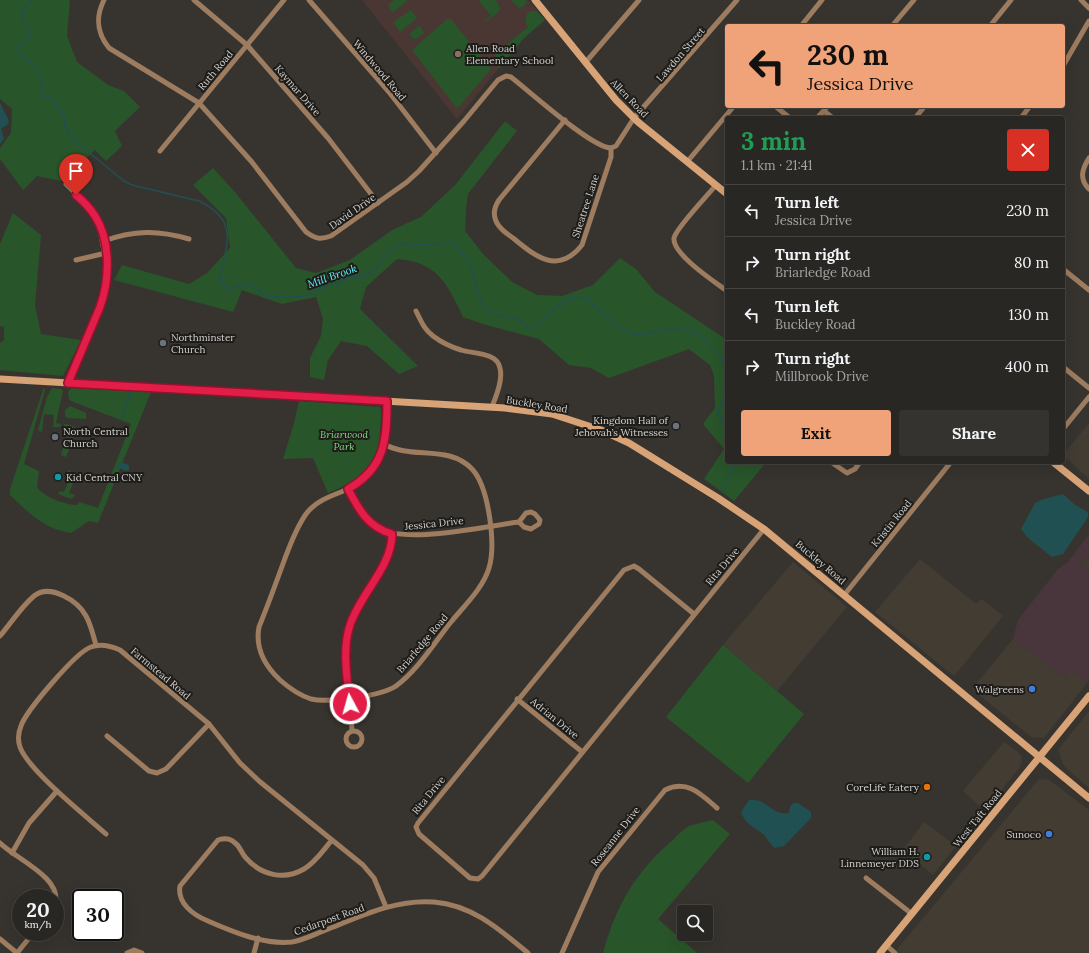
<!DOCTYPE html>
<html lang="en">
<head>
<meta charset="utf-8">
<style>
	:root { --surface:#292723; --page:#353330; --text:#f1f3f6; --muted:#a5a5a6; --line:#454441; --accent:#f0a278 }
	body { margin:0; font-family:Lora,serif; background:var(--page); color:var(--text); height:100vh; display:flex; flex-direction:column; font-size:15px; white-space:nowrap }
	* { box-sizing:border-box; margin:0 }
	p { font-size:13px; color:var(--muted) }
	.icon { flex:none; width:22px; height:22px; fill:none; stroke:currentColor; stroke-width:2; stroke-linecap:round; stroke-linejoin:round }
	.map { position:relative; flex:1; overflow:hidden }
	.details { position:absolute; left:725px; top:116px; width:340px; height:348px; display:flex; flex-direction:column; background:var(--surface); border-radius:4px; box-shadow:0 4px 16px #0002,0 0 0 1px var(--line) }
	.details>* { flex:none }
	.hud { position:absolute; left:725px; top:24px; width:340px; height:84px; border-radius:4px; box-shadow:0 4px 16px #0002,0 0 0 1px var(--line); background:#f0a278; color:#111; overflow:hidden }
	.controls { position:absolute; left:677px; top:905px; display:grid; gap:8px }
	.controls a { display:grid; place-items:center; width:36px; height:36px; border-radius:4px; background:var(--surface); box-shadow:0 4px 16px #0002,0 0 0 1px var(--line); font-size:20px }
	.speed { position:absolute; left:12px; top:889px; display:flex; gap:8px; font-size:20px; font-weight:700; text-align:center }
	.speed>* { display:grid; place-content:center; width:52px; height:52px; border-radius:50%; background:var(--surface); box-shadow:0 4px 16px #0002,0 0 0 1px var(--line); line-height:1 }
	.speed small { font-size:10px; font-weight:400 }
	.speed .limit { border:2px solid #111; border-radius:6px; background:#fff; color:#111 }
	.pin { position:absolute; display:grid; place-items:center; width:34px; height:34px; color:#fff; margin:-41px -17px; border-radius:50% 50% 50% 0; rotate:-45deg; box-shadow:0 0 4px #0007 }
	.pin .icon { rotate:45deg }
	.me { position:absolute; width:44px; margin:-22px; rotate:354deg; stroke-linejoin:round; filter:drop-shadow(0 0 3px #0008) }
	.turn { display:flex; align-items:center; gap:14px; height:84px; padding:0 16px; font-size:18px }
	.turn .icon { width:52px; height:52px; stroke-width:2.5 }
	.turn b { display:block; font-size:28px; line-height:34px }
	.round { display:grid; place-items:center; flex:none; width:42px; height:42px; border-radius:4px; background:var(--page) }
	.summary { display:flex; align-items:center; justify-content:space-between; height:68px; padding:0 16px }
	h1 { font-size:24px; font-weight:700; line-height:30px; color:#1e9e55 }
	.action { display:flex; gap:8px; margin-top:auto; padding:8px 16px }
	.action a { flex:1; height:46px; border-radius:4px; background:var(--accent); color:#111; font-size:16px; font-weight:700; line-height:46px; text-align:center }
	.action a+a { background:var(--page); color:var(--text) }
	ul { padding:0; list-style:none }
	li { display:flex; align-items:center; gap:12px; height:52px; padding:0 16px; border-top:1px solid var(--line) }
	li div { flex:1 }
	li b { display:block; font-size:15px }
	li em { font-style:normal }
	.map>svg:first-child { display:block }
	.built { fill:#423c32 }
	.industrial { fill:#49363d }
	.education { fill:#4a3632 }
	.green { fill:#29552a }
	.water { fill:#215052 }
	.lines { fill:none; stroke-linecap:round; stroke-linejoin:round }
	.stream { stroke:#215052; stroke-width:1.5 }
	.street { stroke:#9d7c60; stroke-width:5 }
	.secondary { stroke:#d8a376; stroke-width:7 }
	.route-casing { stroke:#92132f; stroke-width:10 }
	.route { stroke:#e11d48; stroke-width:7 }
	.education-dot { fill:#8d6e63; stroke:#1d1c19; stroke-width:1.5 }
	.worship-dot { fill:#6b7280; stroke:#1d1c19; stroke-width:1.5 }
	.culture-dot { fill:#0f9aa8; stroke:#1d1c19; stroke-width:1.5 }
	.shop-dot { fill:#3f7fe0; stroke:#1d1c19; stroke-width:1.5 }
	.food-dot { fill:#e8710a; stroke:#1d1c19; stroke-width:1.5 }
	.labels { text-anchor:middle; stroke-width:4; stroke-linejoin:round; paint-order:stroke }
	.poi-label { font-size:10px; fill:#d3d1ce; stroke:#1d1c19; text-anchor:end }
	.street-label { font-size:10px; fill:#d3d1ce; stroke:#1d1c19 }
	.park-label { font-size:10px; font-style:italic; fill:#7ede7f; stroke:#1d1c19 }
	.water-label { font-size:11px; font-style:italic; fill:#5df4fc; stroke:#1d1c19 }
</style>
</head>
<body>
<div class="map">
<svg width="1089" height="953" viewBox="0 0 1089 953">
	<rect width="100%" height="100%" fill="#37342f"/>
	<!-- built -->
	<g class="built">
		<polygon points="1089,423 1089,479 1063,455"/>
		<polygon points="1089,554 1089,570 1081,563"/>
		<polygon points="920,559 976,604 982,599 1003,616 954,676 875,612"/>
		<polygon points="793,562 847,607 777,691 723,645"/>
		<polygon points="1013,639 1065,678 1072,671 1087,683 1044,738 1031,737 972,689"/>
		<polygon points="1089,711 1089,788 1064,766 1058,750"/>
		<polygon points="1004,742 1017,751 1021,756 1022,762 1019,768 985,811 963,791"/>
		<polygon points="1039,779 1049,780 1089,810 1089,953 894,953"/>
		<polygon points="924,822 956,846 933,875 903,850"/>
	</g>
	<!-- industrial -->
	<polygon class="industrial" points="1089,534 1089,554 1081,563 1089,570 1089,681 1087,683 1072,671 1065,678 1013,639 1018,620 1058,569 1069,561"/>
	<!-- education -->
	<polygon class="education" points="362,0 528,0 545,20 523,39 457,119"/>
	<!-- green -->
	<g class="green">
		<polygon points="0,0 70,0 67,36 77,62 108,85 124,91 140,107 115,131 122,146 106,161 95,150 61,181 37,176 23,190 0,159 0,148 11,133 12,109 0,99"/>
		<polygon points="394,0 408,0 394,12 391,11 388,5"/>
		<polygon points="478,0 496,0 501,10 486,22 485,21 491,16"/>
		<polygon points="511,0 526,0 527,2 523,7 519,8"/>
		<polygon points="411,10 417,18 400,32 393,22"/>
		<path d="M530,11H537L545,20L523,39L499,68L495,65L497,59L495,54L528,27C524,21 525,15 530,11Z"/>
		<polygon points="447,19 451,19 491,69 459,107 456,107 412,50"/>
		<polygon points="419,26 421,27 424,33 416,39 413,39 410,35 411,32"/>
		<path d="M505,121L517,131L468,194L466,209L465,231L484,255L512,282L537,295L562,296L593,285L620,258L636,269L655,292L727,340V462H761L764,465L734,501L704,479L724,449L703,424L715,408L714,376L710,365L689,349L609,378L591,368L569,365L539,339L483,324L463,317C447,283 437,262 397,259L366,287L360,309L418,366L399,374L367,346L341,341L328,360L324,380L310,377V358L321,336L323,319L316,297L282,304L242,290L233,312L114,280L122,265L189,284L207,273L230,248L226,218L193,185L213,168L235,192L296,268L316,273L350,260L392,230L421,217L456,184Z"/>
		<polygon points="13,213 41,235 35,305 41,334 81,340 63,376 0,370 0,343 4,340 4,327 0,326 0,244"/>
		<path d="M44,387L45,390L24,464L39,471L37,487C43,497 66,505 77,505L79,502L98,508L131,424L71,401L69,399L68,392L72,388L151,392L98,523L89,521L71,533C44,529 29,513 10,495V489Z"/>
		<polygon points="52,388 61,389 63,391 56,423 61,424 60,427 53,427 54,415 44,414 42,432 38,430 47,397"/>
		<path d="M299,401L380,407C383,413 380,424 380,431C377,469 361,479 328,493L313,458L283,459L294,423Z"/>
		<polygon points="70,406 86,413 86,419 67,418 65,415 65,410"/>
		<polygon points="64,424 71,425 77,429 66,457 61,455 67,435 65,434 66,428 64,427"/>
		<polygon points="69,470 76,476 69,493 75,495 71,499 58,494 60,491 64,492 71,475 67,474"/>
		<polygon points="723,645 804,714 748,783 666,717"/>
		<path d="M713,820L730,834L658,919L697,953H603C616,906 635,872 673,840C678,835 685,827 692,825C699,823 706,822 713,820Z"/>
	</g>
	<!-- water -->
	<g class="water">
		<polygon points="0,103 9,121 7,125 1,129 4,139 0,144"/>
		<polygon points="120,462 129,465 129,470 126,471 119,468 117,465"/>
		<polygon points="1063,494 1075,505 1088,512 1088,517 1063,554 1052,557 1027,537 1021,529 1035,503 1044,499"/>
		<path d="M749,800C768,798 771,816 789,813L790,807L793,803H798L811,812V818L784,846L775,848C771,845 768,840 765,836C755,826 747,827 741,812Z"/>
	</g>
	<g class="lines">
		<!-- stream -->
		<g class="stream">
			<path d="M32,0L23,10L21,20L29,30V36C26,39 20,44 18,47C16,55 28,59 32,64C40,72 44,86 43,96L53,101L66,118L64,125L70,137L124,181L132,185L199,201C240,221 226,243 220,280L227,289L250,283L263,294L278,297H298L311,293L327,285H336L349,277L364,276L371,273L389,252L401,243L413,245L454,243L471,264L477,291L483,305L490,313L520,320L529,328C549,326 551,299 582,297C603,308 614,332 640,335C653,333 669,327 682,329C710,334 731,363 726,391C724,397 721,404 718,411L727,432"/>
			<polyline points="121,419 131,392"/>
			<polyline points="722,491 736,462"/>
		</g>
		<!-- street -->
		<g class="street">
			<path d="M104,0C95,18 97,33 109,48L199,103L251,161L306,232C316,239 320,240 331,236L407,182L419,171L464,121L498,80L506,76L511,77C529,91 592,148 611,148"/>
			<polyline points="194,0 247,45 328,138 378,203"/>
			<polyline points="309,0 389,92 436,153"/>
			<polyline points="1081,0 1089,8"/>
			<polyline points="801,26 822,0"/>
			<polyline points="892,26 914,0"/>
			<polyline points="990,26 1011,0"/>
			<polyline points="585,63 639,0"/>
			<polyline points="1063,66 1089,21"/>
			<polyline points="775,106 790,118"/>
			<polyline points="824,111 833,118"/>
			<polyline points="817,118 828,106"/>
			<polyline points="915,118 925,106"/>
			<polyline points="1021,118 1030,106"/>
			<path d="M565,120L499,200C495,206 493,211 495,218C497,227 506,233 513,238C536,257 558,275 582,245L611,157V148"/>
			<polyline points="611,148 616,146 634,118 737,0"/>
			<polyline points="160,151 284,0"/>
			<path d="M1089,158C1082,169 1079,179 1089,189"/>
			<polyline points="687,162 734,106"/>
			<polyline points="66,184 87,205 99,224 107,267 104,295 68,383"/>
			<path d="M716,185C708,195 676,228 674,238C672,254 715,282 727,291"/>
			<path d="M104,241C134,230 158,230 189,239"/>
			<polyline points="76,260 106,253"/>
			<polyline points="1063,269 1089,290"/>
			<path d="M416,311C421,321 424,329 433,336C441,342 451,347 461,350C473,354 497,352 500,368C503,380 496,396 492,407"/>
			<polyline points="1063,367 1089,388"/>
			<polyline points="1063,429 1089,397"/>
			<path d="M384,444C412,460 448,444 472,469C489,487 496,545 489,568C483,588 465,605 451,622C434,643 418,670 396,686C382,696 328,703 311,699C299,695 289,688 280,680C265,666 255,648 259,627C268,605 276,583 284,561C290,545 296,528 306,514C315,502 328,497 341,492C384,474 387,442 387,401"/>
			<polyline points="831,462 847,473 855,469 860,462"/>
			<path d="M348,489C355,503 361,517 374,526C402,546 485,526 519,522"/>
			<polygon points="531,512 535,514 540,520 539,524 531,529 524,527 519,522 526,513"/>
			<polyline points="845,594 951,462"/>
			<polyline points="694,614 639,569 634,566 624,570 418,823 416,827 419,834 470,878 478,879 482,876 764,529"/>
			<path d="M0,636C11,623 21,607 34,596C50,583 78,601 86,616C91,625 93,635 96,645"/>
			<polyline points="517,699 581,751"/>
			<path d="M352,730C350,696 341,658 350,625C359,593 391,568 392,533"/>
			<circle cx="354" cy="739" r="8"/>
			<polyline points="107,736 149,771 157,773 166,769 209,724"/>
			<path d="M106,834C86,816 28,770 20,747C18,741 18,733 21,726C26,711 76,652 91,647C101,643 111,646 120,650L209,724L240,763L259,781L363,865L374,878L386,907"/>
			<path d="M332,840C324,849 316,862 304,869C284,881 261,875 246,858C241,853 240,846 235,843C230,838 224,838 218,840L180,886C177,903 193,915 208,921C233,932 264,945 292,942C304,940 315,934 326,930C361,916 396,899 434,902C472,905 499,929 528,953"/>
			<path d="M0,843C16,859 63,878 55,904"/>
			<polyline points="12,853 29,823 57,791"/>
			<polyline points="866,878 912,914"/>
			<polyline points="0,939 17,953"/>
			<polyline points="886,945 895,953"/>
			<polyline points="17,953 34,932"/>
			<polyline points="127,953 134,950 142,953"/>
			<polyline points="254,953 258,938"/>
			<path d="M562,953L598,872L665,790C687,779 701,794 717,808"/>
		</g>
		<!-- secondary -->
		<g class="secondary">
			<polyline points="535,0 616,100 638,122 727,194"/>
			<polyline points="0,379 505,408 552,414 601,430 629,443 718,498 764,529 1089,798"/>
			<polyline points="1053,462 1089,491"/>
			<polyline points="880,953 1089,696"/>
		</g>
	</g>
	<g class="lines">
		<!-- route casing -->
		<g class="route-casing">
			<path id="route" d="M76,195C83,201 90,208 95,216C111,241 110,279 100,307L68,383L387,401C387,440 385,468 348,489C359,510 368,527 392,534C392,567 360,594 350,625C342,649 347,678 350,704"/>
		</g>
		<!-- route -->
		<use href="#route" class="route"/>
	</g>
	<!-- markers -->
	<circle class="education-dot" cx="458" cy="54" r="4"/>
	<g class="worship-dot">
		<circle cx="163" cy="343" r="4"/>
		<circle cx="676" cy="426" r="4"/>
		<circle cx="55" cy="437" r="4"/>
	</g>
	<g class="culture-dot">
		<circle cx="58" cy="477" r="4"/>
		<circle cx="927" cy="857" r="4"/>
	</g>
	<g class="shop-dot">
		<circle cx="1032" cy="689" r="4"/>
		<circle cx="1049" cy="834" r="4"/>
	</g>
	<circle class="food-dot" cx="927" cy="787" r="4"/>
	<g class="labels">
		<!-- poi labels -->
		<g class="poi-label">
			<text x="466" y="52" text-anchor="start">Allen Road<tspan x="466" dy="12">Elementary School</tspan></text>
			<text x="171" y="341" text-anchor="start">Northminster<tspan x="171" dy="12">Church</tspan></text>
			<text x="668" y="424">Kingdom Hall of<tspan x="668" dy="12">Jehovah’s Witnesses</tspan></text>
			<text x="63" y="435" text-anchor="start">North Central<tspan x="63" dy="12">Church</tspan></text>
			<text x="66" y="481" text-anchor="start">Kid Central CNY</text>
			<text x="1024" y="693">Walgreens</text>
			<text x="919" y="791">CoreLife Eatery</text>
			<text x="1041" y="838">Sunoco</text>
			<text x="919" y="855">William H.<tspan x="919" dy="12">Linnemeyer DDS</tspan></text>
		</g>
		<!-- street labels -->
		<g class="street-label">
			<text transform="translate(680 54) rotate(-49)" y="4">Lawdon Street</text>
			<text transform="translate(215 70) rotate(-50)" y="4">Ruth Road</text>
			<text transform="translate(380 70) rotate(50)" y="4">Windwood Road</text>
			<text transform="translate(298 90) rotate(49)" y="4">Kaymar Drive</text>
			<text transform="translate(630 98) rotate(46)" y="4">Allen Road</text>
			<text transform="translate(585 206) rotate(-72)" y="4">Sheatree Lane</text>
			<text transform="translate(352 211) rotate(-35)" y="4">David Drive</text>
			<text transform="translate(537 404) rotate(9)" y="4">Buckley Road</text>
			<text transform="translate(434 523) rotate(-6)" y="4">Jessica Drive</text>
			<text transform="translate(891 523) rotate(-51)" y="4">Kristin Road</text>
			<text transform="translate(821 562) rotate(40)" y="4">Buckley Road</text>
			<text transform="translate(722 566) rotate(-50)" y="4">Rita Drive</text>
			<text transform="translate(422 643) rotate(-50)" y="4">Briarledge Road</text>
			<text transform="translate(161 673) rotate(40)" y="4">Farmstead Road</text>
			<text transform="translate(555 718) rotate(39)" y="4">Adrian Drive</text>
			<text transform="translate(428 795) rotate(-51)" y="4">Rita Drive</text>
			<text transform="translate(977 818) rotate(-51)" y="4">West Taft Road</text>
			<text transform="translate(615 836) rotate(-52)" y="4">Roseanne Drive</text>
			<text transform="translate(329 919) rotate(-20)" y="4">Cedarpost Road</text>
		</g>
		<!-- park labels -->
		<g class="park-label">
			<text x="344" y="438">Briarwood<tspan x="344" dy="12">Park</tspan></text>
		</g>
		<!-- water labels -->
		<g class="water-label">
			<text transform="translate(332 276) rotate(-19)" y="4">Mill Brook</text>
		</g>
	</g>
</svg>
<div class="controls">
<a><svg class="icon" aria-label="search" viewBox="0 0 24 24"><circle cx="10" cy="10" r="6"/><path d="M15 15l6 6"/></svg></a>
</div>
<div class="speed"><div>20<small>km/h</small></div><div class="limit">30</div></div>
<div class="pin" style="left:76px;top:195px;background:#d93025"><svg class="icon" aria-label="arrive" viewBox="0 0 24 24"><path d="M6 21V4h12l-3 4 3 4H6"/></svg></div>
<svg class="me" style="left:350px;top:704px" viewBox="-20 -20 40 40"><circle r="17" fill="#e11d48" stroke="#fff" stroke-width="3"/><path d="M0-11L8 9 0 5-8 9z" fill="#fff"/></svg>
<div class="hud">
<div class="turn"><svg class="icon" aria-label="left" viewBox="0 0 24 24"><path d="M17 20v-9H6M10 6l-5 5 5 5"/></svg><div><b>230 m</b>Jessica Drive</div></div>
</div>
<section class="details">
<div class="summary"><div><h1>3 min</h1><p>1.1 km · 21:41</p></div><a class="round" style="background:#d93025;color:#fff"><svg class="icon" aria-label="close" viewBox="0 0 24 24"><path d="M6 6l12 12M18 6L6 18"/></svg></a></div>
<ul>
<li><svg class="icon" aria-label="left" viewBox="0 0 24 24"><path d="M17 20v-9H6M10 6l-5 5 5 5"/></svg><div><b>Turn left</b><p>Jessica Drive</p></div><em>230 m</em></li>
<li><svg class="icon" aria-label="right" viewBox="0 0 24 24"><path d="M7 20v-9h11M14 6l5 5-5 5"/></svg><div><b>Turn right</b><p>Briarledge Road</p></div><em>80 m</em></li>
<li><svg class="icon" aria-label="left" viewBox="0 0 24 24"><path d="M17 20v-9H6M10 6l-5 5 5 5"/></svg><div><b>Turn left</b><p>Buckley Road</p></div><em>130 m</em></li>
<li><svg class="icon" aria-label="right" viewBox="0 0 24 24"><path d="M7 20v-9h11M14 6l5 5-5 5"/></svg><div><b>Turn right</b><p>Millbrook Drive</p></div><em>400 m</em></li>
</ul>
<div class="action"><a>Exit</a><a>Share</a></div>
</section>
</div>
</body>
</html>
